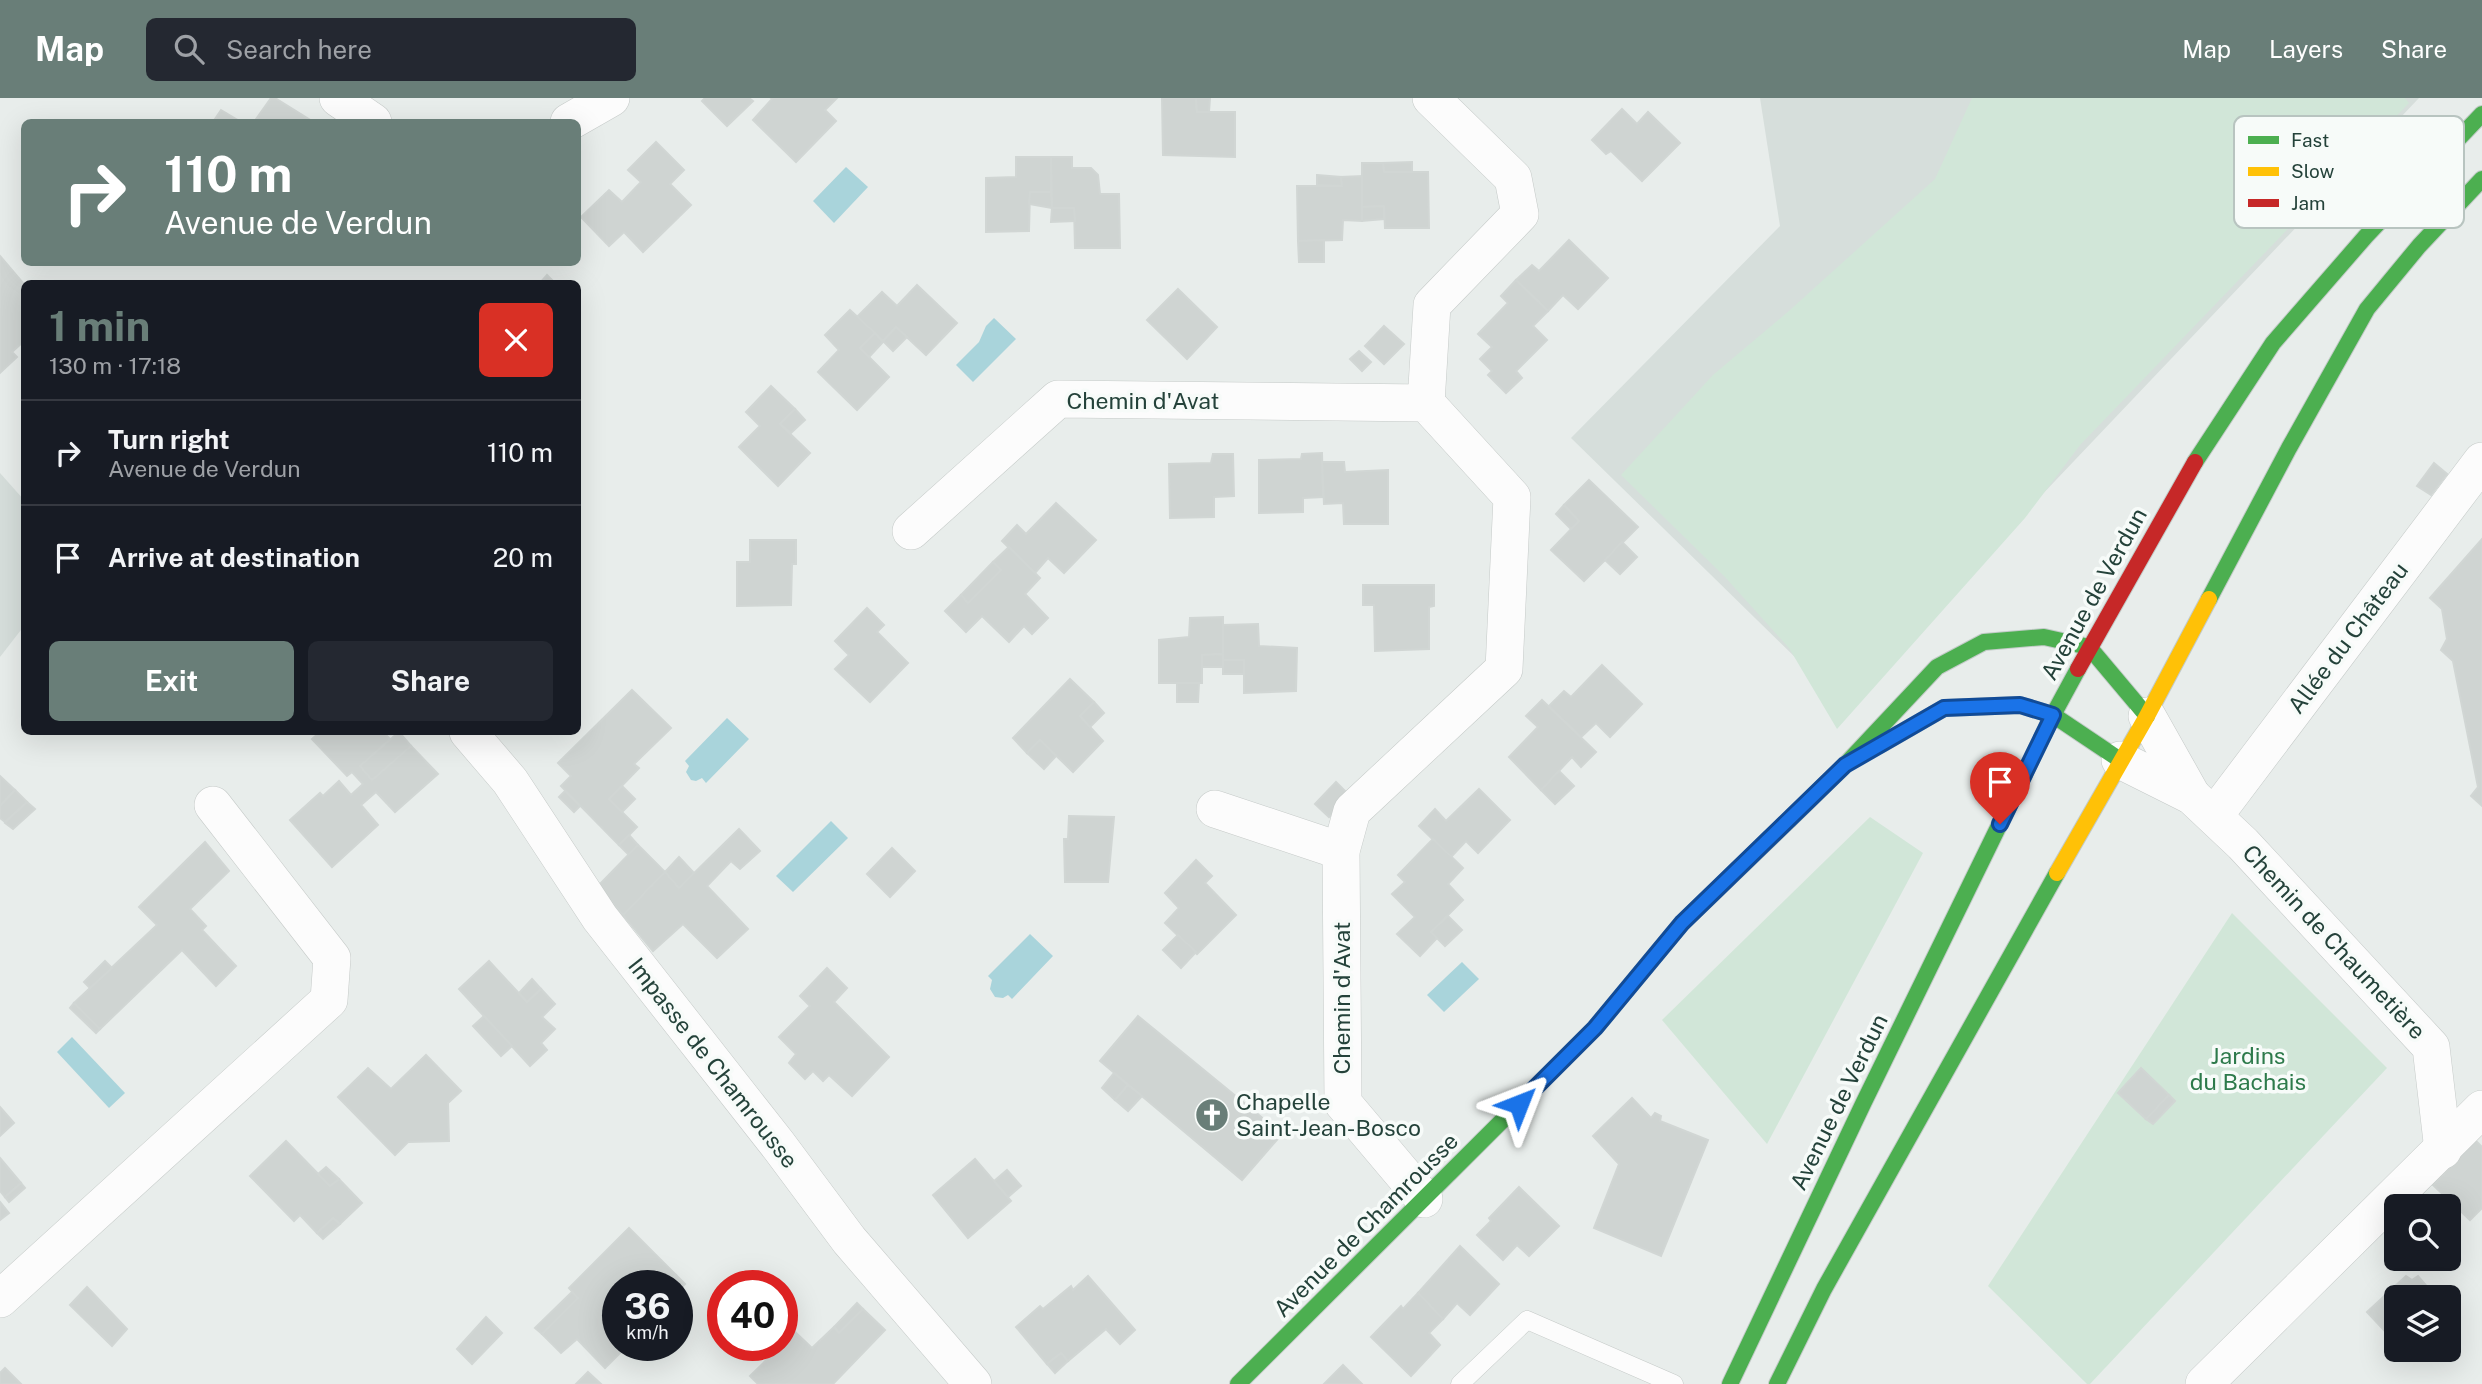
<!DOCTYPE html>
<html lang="en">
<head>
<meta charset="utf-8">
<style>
	:root { --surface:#171b24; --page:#242831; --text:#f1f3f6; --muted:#9ea1a6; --line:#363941; --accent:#697e78 }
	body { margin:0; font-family:"Public Sans",sans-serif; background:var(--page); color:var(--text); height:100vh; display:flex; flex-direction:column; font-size:26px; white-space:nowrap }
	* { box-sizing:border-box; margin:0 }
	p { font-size:23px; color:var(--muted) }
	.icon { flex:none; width:38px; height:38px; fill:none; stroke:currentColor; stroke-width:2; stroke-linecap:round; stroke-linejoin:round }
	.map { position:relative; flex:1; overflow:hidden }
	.panel { position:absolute; left:21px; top:182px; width:560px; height:455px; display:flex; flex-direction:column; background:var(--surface); border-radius:10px; box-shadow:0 7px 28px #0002 }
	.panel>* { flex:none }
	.hud { position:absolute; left:21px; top:21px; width:560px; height:147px; border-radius:10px; box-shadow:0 7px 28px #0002; background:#697e78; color:#fff; overflow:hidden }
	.buttons { position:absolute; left:2384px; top:1096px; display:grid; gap:14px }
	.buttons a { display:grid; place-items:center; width:77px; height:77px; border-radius:10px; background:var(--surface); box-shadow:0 7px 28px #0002; font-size:35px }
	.speed { position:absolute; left:602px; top:1172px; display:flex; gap:14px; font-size:35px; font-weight:700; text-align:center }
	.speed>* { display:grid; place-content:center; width:91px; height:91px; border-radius:50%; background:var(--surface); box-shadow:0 7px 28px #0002; line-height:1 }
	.speed small { font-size:18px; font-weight:400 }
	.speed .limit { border:10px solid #d22; background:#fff; color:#111 }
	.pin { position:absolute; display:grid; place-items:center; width:60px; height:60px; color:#fff; margin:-72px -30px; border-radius:50% 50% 50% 0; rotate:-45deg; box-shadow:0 0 7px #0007 }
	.pin .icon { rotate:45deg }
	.me { position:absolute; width:77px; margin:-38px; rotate:45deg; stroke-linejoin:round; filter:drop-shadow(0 0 5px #0008) }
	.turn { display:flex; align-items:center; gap:24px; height:147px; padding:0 28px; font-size:32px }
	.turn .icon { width:91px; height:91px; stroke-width:2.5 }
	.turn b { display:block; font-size:49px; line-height:60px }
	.round { display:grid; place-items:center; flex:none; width:74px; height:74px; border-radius:10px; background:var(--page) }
	.headline { display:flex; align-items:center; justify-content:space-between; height:119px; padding:0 28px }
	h1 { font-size:42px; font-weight:700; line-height:52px; color:var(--accent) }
	.primary-button { display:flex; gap:14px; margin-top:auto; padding:14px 28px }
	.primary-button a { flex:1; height:80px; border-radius:10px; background:var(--accent); color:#fff; font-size:28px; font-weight:700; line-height:80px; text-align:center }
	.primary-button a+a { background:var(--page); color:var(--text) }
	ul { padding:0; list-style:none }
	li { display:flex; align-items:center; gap:21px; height:105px; padding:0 28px; border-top:2px solid var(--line) }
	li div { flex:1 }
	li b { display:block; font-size:26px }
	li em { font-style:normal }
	header { display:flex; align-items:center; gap:42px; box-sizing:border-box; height:98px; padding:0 35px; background:var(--accent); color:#fff }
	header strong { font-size:33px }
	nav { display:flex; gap:38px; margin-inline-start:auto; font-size:24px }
	.search { width:490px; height:63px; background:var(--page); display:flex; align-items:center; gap:18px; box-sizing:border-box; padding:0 24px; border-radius:10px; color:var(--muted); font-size:26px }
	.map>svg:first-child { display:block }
	.built { fill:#d6dedb }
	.green { fill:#d1e6d8 }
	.water { fill:#a9d4db }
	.building { fill:#cfd4d2; stroke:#d1d6d4; stroke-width:2 }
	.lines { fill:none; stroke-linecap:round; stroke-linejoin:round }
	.lane-casing { stroke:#c5cac8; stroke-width:19 }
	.street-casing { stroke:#c5cac8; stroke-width:38 }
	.fast-casing { stroke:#c3cbc8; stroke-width:18 }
	.slow-casing { stroke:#c3cbc8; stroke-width:18 }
	.jam-casing { stroke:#c3cbc8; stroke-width:18 }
	.lane { stroke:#fcfcfc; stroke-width:18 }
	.street { stroke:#fcfcfc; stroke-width:37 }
	.fast { stroke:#4caf50; stroke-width:16 }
	.slow { stroke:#ffc107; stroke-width:16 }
	.jam { stroke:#c62828; stroke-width:16 }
	.route-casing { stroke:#114b97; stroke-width:18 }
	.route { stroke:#1a73e8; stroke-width:12 }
	.labels { text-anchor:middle; stroke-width:7; stroke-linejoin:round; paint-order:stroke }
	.street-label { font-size:23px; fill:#24423a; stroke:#f7fbf9 }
	.park-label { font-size:23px; fill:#2d7a4b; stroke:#f7fbf9 }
	.poi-label { font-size:23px; fill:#24423a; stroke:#f7fbf9; text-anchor:start }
	.key { fill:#f7fbf9; stroke:#b8c4c0; stroke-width:2 }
	.key-label { font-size:19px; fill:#24423a }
</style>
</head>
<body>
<header>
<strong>Map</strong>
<div class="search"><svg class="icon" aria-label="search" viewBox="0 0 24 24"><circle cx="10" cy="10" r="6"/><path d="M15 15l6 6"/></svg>Search here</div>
<nav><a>Map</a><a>Layers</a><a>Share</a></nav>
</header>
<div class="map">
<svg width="2482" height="1286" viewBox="0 0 2482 1286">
	<rect width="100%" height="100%" fill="#e8edeb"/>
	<!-- built -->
	<g class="built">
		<polygon points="1760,0 2419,0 1843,606 1571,340 1780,128"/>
		<polygon points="0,375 24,402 24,528 0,559"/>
	</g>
	<!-- green -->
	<g class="green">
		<polygon points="1972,0 2405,0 2409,5 2080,347 2025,420 1837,631 1789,550 1724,478 1621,377 1713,277 1790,212 1935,81"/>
		<polygon points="1870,719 1923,755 1767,1046 1662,922"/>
		<polygon points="2232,815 2387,970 2090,1286 2087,1286 1988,1188"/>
	</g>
	<!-- water -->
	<g class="water">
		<polygon points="846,69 868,89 834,125 813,103"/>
		<polygon points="994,220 1016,241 973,284 956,267 979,244 986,228"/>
		<polygon points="727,620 749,641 706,685 702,680 696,683 691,682 686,674 689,668 685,663"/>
		<polygon points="831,723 848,740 793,794 776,778"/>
		<polygon points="1030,836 1053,858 1012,901 1008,897 1003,900 995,899 990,891 992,882 988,878"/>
		<polygon points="1462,864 1479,881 1444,914 1427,897"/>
		<polygon points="72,939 125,995 109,1010 57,954"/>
	</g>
	<!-- building -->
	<g class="building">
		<polygon points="271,0 275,0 312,23 254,24"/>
		<polygon points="705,0 749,0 753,3 727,28 702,3"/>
		<polygon points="771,0 837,0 825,12 836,23 796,64 753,22 772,1"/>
		<polygon points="1162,0 1196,0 1197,14 1235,14 1235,59 1163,57"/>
		<polygon points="1196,0 1210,0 1209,14 1197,14"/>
		<polygon points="1622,11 1637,26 1648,14 1680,45 1642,83 1611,53 1606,56 1592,42"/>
		<polygon points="221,12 241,24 213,24"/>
		<polygon points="656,44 684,72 670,86 691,107 643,154 624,134 609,148 581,119 609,92 622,104 641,84 628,72"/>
		<polygon points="1016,59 1051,59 1051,94 1030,94 1029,133 986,134 986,80 1016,79"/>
		<polygon points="1051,59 1072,59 1072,70 1091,70 1098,77 1100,96 1119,96 1120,150 1075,150 1074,110 1052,110"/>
		<polygon points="1412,64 1412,75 1384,74 1383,65"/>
		<polygon points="1362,65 1383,65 1384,74 1428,74 1429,130 1385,130 1384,108 1362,109"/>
		<polygon points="1317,77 1341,79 1342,88 1317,87"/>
		<polygon points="1362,78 1362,123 1343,122 1342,142 1298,143 1297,88 1342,88 1341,79"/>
		<polygon points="1030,94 1051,94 1052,110 1029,106"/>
		<polygon points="1384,108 1384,121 1362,123 1362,109"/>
		<polygon points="1052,110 1074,110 1075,123 1051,124"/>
		<polygon points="1324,142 1324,164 1299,164 1298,143"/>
		<polygon points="1569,142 1608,180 1578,211 1563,197 1548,213 1516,182 1532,167 1539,173"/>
		<polygon points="0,158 24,186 24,243 12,254 17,259 0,275"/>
		<polygon points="547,177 556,186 539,186"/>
		<polygon points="1516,182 1548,213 1533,228 1547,242 1516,273 1522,280 1506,295 1488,277 1492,273 1480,261 1492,249 1478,236 1508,205 1501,198"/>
		<polygon points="917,187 957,225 926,257 896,229 883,243 857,219 882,194 897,208"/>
		<polygon points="1178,191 1217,229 1187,261 1147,222"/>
		<polygon points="850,212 875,235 860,250 889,279 857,312 818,274 839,252 825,237"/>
		<polygon points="1384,228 1404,246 1384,266 1365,248"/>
		<polygon points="896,229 907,239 893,253 883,243"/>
		<polygon points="875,235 883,244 869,259 860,250"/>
		<polygon points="1359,253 1371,264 1362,273 1350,261"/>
		<polygon points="771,288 795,311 780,326 810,355 778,388 739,349 760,328 746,314"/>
		<polygon points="795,311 805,322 791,335 780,326"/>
		<polygon points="1322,355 1323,399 1303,400 1303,414 1259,415 1259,362 1301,361 1302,356"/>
		<polygon points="1213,356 1233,356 1234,398 1214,399 1214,419 1170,420 1169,366 1211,365"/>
		<polygon points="1322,364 1344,364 1345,374 1388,372 1388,426 1344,426 1343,405 1324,406"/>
		<polygon points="2434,365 2447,376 2431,397 2417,388"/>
		<polygon points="1589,382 1638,429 1584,483 1551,452 1579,423 1564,407"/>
		<polygon points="1056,405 1096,442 1064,475 1048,460 1035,475 1002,443 1017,427 1026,436"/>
		<polygon points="1564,407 1579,423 1571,431 1556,416"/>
		<polygon points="2482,441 2482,708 2471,698 2478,689 2453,563 2441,552 2447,541 2442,511 2430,500"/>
		<polygon points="750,442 796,442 796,466 792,466 791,507 737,508 737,464 750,464"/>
		<polygon points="1622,444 1637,459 1620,476 1605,462"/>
		<polygon points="1009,449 1040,480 1025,496 1048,520 1032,536 1024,528 1009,544 982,518 966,534 945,513 961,497 968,505 1001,472 993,464"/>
		<polygon points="993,464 1001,472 968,505 961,497"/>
		<polygon points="1363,487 1434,487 1434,508 1429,509 1429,551 1375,553 1374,507 1363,507"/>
		<polygon points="867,510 884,527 877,534 908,565 870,604 835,571 849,557 835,543"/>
		<polygon points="1223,519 1223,556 1202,557 1202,585 1159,585 1159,542 1189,539 1190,520"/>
		<polygon points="1258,526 1259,548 1297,550 1296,593 1244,595 1244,562 1223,562 1223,527"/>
		<polygon points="1223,556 1223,569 1202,569 1202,557"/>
		<rect x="1223" y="562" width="21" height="14"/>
		<polygon points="1602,567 1642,606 1610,639 1596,625 1581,639 1549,608 1564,593 1571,599"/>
		<polygon points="1070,581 1094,604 1080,618 1103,643 1073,674 1040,642 1027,655 1013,640"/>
		<polygon points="1177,585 1199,585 1198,604 1177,604"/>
		<polygon points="632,592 671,630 634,666 639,670 609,701 637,729 619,747 561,688 571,678 558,665"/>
		<polygon points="1542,602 1596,654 1581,669 1572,659 1541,692 1509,659 1538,629 1526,618"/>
		<polygon points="1094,604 1104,615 1090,629 1080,618"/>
		<polygon points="320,634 383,634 390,641 360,668 372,682 411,648 438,676 395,714 376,694 361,707 378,727 332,769 290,722 320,695 323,698 339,683 351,697 363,686 352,674 347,678 312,641"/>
		<polygon points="399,634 411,648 372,682 360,668"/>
		<polygon points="1040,642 1056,658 1044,671 1027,655"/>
		<polygon points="1559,673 1574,688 1555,706 1541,692"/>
		<polygon points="0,678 15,692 0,708"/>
		<polygon points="1336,684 1350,698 1329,719 1315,706"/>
		<polygon points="622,688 635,701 622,714 609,701"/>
		<polygon points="1479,691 1510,722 1478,755 1466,743 1451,759 1419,728 1435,711 1446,723"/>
		<polygon points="15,692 27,704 5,724 0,720 0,708"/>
		<polygon points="565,693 580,708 574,714 559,699"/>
		<polygon points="27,704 35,711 13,731 5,725"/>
		<polygon points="1069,718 1114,719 1108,784 1065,784 1064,741 1068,741"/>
		<polygon points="739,731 760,753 740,771 731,763 707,788 748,831 717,860 683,826 653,853 623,817 665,774 679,790"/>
		<polygon points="629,737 638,747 629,757 619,747"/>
		<polygon points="1433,741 1463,770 1448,786 1463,802 1431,834 1437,840 1420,858 1397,836 1415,819 1392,796 1405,784 1398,777"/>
		<polygon points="205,744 229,773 190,811 206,828 202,832 236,868 216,888 182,852 100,931 74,905 157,827 139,809"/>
		<polygon points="638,747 665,774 623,817 598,788"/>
		<polygon points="892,750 915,773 890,799 867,776"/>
		<polygon points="679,759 694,775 679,790 665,774"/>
		<polygon points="1196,762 1212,778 1205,785 1236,817 1197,856 1165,825 1179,810 1165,795"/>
		<polygon points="1448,818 1462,832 1445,848 1431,834"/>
		<polygon points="1178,837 1196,854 1181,870 1163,852"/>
		<polygon points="105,863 112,870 90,890 84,884"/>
		<polygon points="489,863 527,904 541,891 555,906 542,919 555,931 541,945 547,952 530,968 459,891"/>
		<polygon points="827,870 847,890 834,904 889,959 852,998 829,977 823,983 813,973 805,981 789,965 796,956 779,939 810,908 800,898"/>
		<polygon points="532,881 541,891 527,904 519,895"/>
		<polygon points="74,905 100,931 96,935 70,910"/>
		<polygon points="484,918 512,948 501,958 473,928"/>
		<polygon points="1138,918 1282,1036 1242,1082 1100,963"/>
		<polygon points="426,957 461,993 448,1005 449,1043 408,1044 395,1057 338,999 368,970 391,991"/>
		<polygon points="2141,970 2169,997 2146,1021 2118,995"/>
		<polygon points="1114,975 1128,987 1115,1002 1102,990"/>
		<polygon points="1128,987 1142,998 1128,1013 1115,1002"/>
		<polygon points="2169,997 2175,1003 2153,1026 2146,1021"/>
		<polygon points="1632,1000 1651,1020 1655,1015 1661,1018 1660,1023 1708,1042 1661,1158 1594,1130 1619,1066 1593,1038"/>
		<polygon points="0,1009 14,1025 0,1038"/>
		<polygon points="2475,1042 2482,1049 2482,1110 2470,1122 2433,1087"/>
		<polygon points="286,1043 330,1088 339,1081 362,1105 340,1126 333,1120 317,1135 300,1117 294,1123 250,1078"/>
		<polygon points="0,1060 21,1085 5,1099 0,1093"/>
		<polygon points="975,1061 1011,1103 968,1140 933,1097"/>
		<polygon points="326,1069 339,1081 330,1088 318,1076"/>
		<polygon points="1007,1072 1021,1088 1008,1099 994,1083"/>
		<polygon points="21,1085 25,1090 9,1104 5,1099"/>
		<polygon points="1519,1089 1559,1128 1529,1158 1517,1147 1503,1162 1477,1137 1491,1123 1489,1120"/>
		<polygon points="0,1104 9,1115 0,1122"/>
		<polygon points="333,1120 340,1126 323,1141 317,1135"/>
		<polygon points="629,1130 676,1177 665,1188 618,1188 618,1248 627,1248 605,1270 577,1241 561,1255 542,1236 578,1200 569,1190"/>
		<polygon points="1460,1148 1499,1186 1470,1217 1457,1205 1443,1221 1418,1195"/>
		<polygon points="676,1177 685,1186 677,1194 677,1188 665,1188"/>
		<polygon points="1088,1178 1135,1232 1120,1246 1106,1231 1068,1263 1061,1255 1047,1266 1016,1229 1040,1208 1043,1211 1071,1188 1073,1192"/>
		<polygon points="2406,1178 2412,1182 2418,1178 2436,1199 2396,1199 2396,1245 2367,1214"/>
		<polygon points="87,1189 127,1231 112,1248 70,1207"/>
		<polygon points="572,1194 578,1200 542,1236 535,1230"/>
		<polygon points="1418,1195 1443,1221 1429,1235 1440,1247 1411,1278 1371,1239 1401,1208 1403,1211"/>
		<polygon points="857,1205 863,1211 839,1235 834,1229"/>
		<polygon points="863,1211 885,1232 833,1286 758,1286 750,1278 795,1234 812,1250 834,1229 839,1235"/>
		<polygon points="486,1219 502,1235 472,1266 457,1251"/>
		<polygon points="782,1221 795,1234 782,1246"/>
		<polygon points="1061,1255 1068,1263 1055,1275 1047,1266"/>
		<polygon points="1343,1267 1362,1286 1324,1286"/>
		<polygon points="5,1270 21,1286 0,1286 0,1275"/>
		<polygon points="588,1274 601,1286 576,1286"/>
	</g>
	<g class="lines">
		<!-- lane casing -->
		<g class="lane-casing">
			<polyline id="lane" points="1460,1286 1527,1222 1674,1286"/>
		</g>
		<!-- street casing -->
		<g class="street-casing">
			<g id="street">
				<polyline points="338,0 373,24"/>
				<polyline points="569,24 611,0"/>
				<polyline points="1426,305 1432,207 1520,116 1513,80 1431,0"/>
				<polyline points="911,433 1058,301 1426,305 1512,399 1504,571 1352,713 1341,753 1343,1005 1424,1101"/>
				<polyline points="2147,618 2192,698"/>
				<polyline points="468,634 510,683 600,820 779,1048 849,1142 973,1286"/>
				<polyline points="2120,662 2192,698 2243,746 2431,949 2443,1052"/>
				<polyline points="1215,711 1341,753"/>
				<polyline points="2214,718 2482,363"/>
				<polyline points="0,1201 329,902 332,860 213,707"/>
				<polyline points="2204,1286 2482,1011"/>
			</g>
		</g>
		<!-- fast casing -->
		<g class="fast-casing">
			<g id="fast">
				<polyline points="2195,364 2273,245 2366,138 2482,16"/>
				<polyline points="2209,501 2289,350 2367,211 2419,148 2482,81"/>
				<polyline points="2089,549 2147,618"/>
				<polyline points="2053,617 2120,662"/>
				<polyline points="1880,647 1944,610 2020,607 2053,617"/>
				<polyline points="1789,722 1845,667 1937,569 1984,544 2044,539 2089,549"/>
				<polyline points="1238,1286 1564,961"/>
				<polyline points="1730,1286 1863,1006 2053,617 2078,571"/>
				<polyline points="1777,1286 1824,1191 2057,775"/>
			</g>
		</g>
		<!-- slow casing -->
		<g class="slow-casing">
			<g id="slow">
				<polyline points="2057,775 2147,618 2209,501"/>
				<polyline points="1564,961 1595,930 1682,825 1789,722"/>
			</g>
		</g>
		<!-- jam casing -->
		<g class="jam-casing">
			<polyline id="jam" points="2078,571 2195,364"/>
		</g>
		<!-- lane -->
		<use href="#lane" class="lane"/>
		<!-- street -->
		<use href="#street" class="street"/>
		<!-- fast -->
		<use href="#fast" class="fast"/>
		<!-- slow -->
		<use href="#slow" class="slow"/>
		<!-- jam -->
		<use href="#jam" class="jam"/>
	</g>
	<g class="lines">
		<!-- route casing -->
		<g class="route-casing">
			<polyline id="route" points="1519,1006 1595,930 1682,825 1845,667 1944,610 2020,607 2053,617 2000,726"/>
		</g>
		<!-- route -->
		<use href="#route" class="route"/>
	</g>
	<!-- icons -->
	<defs>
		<g id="church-disc" transform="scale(1.75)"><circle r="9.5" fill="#697e78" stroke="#f7fbf9"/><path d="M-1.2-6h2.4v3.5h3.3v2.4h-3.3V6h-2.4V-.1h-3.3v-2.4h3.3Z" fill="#fff"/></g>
	</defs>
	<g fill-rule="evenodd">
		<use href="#church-disc" x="1212" y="1017"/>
	</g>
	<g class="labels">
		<!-- street labels -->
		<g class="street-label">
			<text x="1143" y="311">Chemin d'Avat</text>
			<text transform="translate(2094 496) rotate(-61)" y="8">Avenue de Verdun</text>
			<text transform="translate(2348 540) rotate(-53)" y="8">Allée du Château</text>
			<text transform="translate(2334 844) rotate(47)" y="8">Chemin de Chaumetière</text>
			<text transform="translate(1342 900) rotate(-90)" y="8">Chemin d'Avat</text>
			<text transform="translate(713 965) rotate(52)" y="8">Impasse de Chamrousse</text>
			<text transform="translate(1839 1004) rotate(-64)" y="8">Avenue de Verdun</text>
			<text transform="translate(1366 1127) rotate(-45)" y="8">Avenue de Chamrousse</text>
		</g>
		<!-- park labels -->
		<g class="park-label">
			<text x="2248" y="966">Jardins<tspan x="2248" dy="26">du Bachais</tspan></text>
		</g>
		<!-- poi labels -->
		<g class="poi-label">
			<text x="1236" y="1012">Chapelle<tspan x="1236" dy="26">Saint-Jean-Bosco</tspan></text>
		</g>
	</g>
	<!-- legend -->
	<rect x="2234" y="18" width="230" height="112" rx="10" class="key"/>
	<rect x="2248" y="38" width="31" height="8" fill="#4caf50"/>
	<rect x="2248" y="69" width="31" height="9" fill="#ffc107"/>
	<rect x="2248" y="101" width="31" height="8" fill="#c62828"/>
	<g class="key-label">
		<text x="2291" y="49">Fast</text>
		<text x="2291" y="80">Slow</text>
		<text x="2291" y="112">Jam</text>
	</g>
</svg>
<div class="buttons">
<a><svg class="icon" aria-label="search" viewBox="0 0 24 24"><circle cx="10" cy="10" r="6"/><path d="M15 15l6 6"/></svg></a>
<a><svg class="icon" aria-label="layers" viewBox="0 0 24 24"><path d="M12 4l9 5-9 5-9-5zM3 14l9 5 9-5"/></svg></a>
</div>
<div class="speed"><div>36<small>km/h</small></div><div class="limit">40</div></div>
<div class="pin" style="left:2000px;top:726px;background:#d93025"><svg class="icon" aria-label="arrive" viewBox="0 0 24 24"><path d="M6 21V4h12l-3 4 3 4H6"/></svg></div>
<svg class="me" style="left:1519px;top:1006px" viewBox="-20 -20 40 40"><path d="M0-17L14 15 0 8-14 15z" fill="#1a73e8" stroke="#fff" stroke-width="4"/></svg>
<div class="hud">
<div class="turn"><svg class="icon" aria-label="right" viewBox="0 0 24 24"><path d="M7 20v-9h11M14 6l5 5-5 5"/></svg><div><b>110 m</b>Avenue de Verdun</div></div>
</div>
<section class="panel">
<div class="headline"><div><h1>1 min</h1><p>130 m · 17:18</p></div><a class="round" style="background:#d93025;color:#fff"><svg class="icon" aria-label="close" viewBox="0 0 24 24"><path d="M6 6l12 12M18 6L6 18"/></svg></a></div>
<ul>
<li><svg class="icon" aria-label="right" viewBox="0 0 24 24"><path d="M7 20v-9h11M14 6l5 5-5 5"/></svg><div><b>Turn right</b><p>Avenue de Verdun</p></div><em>110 m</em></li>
<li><svg class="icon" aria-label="arrive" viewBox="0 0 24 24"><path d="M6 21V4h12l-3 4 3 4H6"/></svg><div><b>Arrive at destination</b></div><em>20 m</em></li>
</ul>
<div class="primary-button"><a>Exit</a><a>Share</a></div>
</section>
</div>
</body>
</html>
